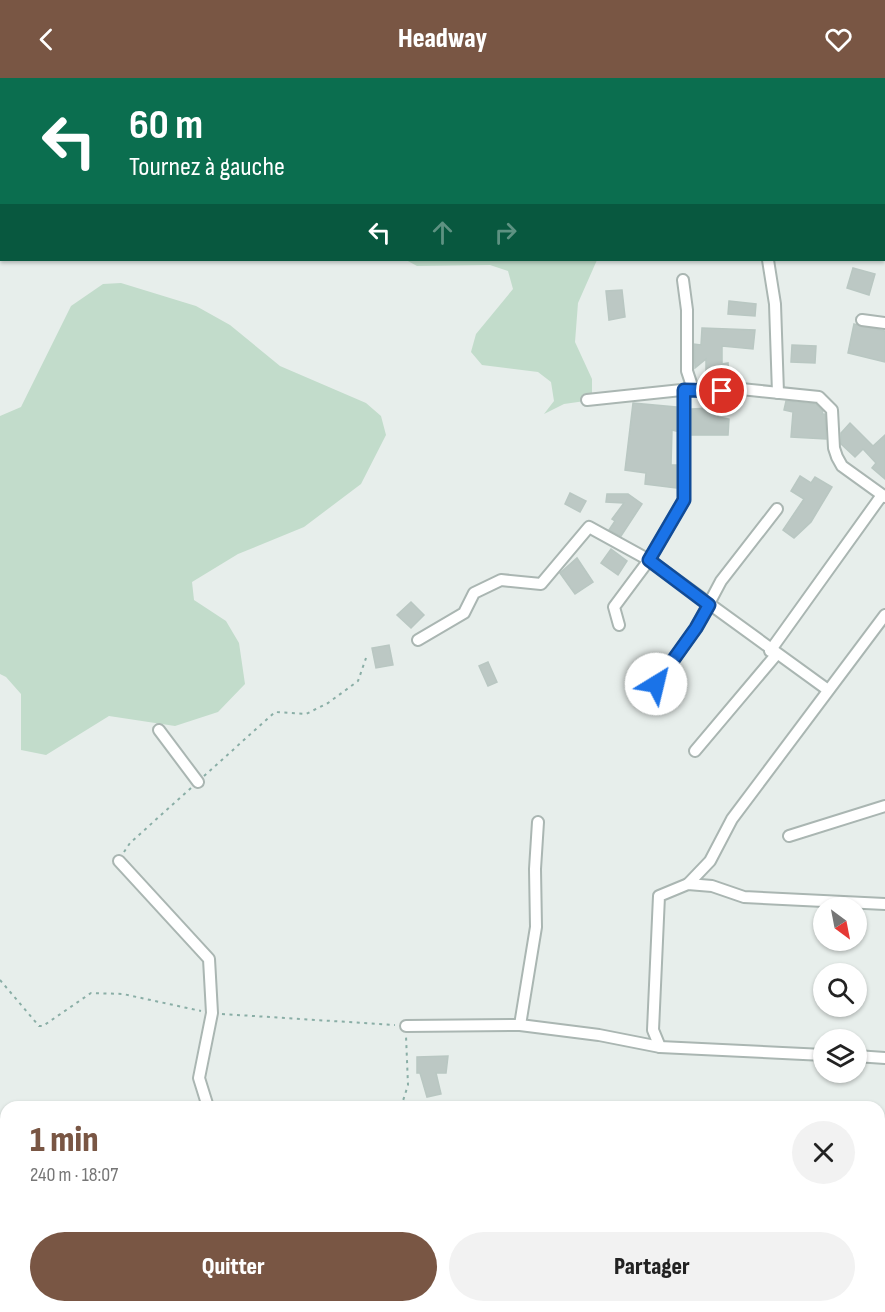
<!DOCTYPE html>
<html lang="fr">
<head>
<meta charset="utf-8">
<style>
	:root { --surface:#fff; --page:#f2f2f2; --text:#222; --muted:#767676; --accent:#795644 }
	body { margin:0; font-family:"Sofia Sans Condensed",sans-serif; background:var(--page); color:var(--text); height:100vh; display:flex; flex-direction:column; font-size:22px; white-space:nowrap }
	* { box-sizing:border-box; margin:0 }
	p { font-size:20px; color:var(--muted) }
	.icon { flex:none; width:33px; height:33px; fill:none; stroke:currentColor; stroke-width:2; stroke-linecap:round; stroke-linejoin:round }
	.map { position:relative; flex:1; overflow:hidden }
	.drawer { position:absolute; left:0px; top:1023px; width:885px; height:212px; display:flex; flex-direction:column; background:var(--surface); border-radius:18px 18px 0 0; box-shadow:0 2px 4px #0004 }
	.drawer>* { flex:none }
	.guide { position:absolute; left:0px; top:0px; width:885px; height:183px; box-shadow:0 2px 4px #0004; background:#0b6e4f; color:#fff; overflow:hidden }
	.needle { width:39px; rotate:148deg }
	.buttons { position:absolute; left:813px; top:819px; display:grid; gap:12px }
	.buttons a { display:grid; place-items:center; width:54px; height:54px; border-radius:50%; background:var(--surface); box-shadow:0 2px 4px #0004; font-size:30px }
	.pin { position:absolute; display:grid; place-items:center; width:51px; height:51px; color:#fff; margin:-26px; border:3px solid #fff; border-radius:50%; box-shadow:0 2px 6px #0007 }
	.me { position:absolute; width:66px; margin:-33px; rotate:36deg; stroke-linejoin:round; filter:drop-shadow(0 0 4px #0008) }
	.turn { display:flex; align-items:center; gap:21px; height:126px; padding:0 30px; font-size:27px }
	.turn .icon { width:78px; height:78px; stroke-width:2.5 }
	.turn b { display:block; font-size:42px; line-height:51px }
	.lanes { display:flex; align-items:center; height:57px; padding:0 30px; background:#0003; justify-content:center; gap:30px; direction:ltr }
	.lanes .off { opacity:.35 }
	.round { display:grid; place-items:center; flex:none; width:63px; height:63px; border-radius:32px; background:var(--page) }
	.summary { display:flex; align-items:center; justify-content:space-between; height:102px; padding:0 30px }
	h1 { font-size:36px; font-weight:800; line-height:45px; color:var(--accent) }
	.cta { display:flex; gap:12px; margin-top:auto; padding:12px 30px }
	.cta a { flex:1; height:69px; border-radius:36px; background:var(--accent); color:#fff; font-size:24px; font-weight:800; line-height:69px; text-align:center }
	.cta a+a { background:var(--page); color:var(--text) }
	header { display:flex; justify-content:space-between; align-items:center; height:78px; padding:0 30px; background:var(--accent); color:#fff; font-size:27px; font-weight:800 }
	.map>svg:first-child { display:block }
	.green { fill:#c2dccb }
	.building { fill:#bcc8c4; stroke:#b9c7c2; stroke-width:1.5 }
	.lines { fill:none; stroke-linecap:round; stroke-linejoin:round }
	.minor-casing { stroke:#aab6b2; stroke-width:14 }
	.path { stroke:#8aaea6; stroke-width:2; stroke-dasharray:3 4.5; stroke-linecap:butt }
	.minor { stroke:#fff; stroke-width:10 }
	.route-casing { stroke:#114b97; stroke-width:15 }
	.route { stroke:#1a73e8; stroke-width:10 }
</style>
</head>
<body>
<header><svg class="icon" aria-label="back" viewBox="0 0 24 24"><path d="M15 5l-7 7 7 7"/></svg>Headway<svg class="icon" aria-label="heart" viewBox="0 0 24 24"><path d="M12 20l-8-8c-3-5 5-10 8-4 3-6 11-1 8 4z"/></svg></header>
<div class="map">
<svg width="885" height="1234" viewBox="0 0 885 1234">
	<rect width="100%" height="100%" fill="#e7eeeb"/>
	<!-- green -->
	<g class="green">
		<polygon points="342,0 668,0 667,2"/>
		<polygon points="406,182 597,182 578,225 575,264 592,301 592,322 564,326 544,336 554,323 551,304 538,294 482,287 471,274 476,256 513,211 508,193 490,187 417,188"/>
		<polygon points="121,205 196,228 230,247 280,288 366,325 381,338 386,357 361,406 304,449 238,476 192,504 194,522 226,543 239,565 245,606 218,634 175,648 109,638 46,677 21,672 21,616 6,599 0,596 0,338 21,329 71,228 103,206"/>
	</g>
	<!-- building -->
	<g class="building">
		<polygon points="853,190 875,196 869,217 847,210"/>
		<polygon points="622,212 625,239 609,242 606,213"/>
		<polygon points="729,223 756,226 755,238 728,236"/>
		<polygon points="854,246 885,253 885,284 848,275"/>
		<polygon points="702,250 755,252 753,271 722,268 722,286 728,285 729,304 712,306 706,299 706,281 695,290 694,266 701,267"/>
		<polygon points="792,267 816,268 815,285 791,284"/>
		<polygon points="786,323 816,326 823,333 822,336 825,336 826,361 791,359 793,334 784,332"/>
		<polygon points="633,325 676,329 676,353 672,352 671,387 676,387 676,410 645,406 646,395 625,392"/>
		<polygon points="708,330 708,334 718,335 718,339 729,341 728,357 692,357 692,331"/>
		<polygon points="850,345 873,368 885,357 885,401 872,390 876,385 863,371 855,379 841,366 841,355"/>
		<polygon points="800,398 811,405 815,399 832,409 811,444 794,460 783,452 804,421 791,413"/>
		<polygon points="570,415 586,423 580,434 565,426"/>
		<polygon points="607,416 628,416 642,426 621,458 609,452 615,443 612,441 624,425 606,424"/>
		<polygon points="611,471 627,483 618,497 601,485"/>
		<polygon points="577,480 593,504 575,516 560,495"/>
		<polygon points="411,524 424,537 411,550 397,537"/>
		<polygon points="389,567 393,587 376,590 372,570"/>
		<polygon points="488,584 497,604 488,608 479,588"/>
		<polygon points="448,978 446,995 436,995 441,1016 427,1019 420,995 417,995 417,979"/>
	</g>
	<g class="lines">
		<!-- minor casing -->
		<g class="minor-casing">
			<g id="minor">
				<polyline points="365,0 367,2"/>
				<polyline points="846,0 846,2"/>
				<polyline points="34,2 35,0"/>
				<polyline points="256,2 256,0"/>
				<polyline points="376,2 377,0"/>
				<polyline points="487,2 488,0"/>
				<polyline points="743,2 743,0"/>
				<polyline points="884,53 885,53"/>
				<polyline points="0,126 2,126"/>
				<polyline points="768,182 775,226 778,315"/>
				<polyline points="683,202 687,232 687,293 693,311 704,314 741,311 819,319 832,332 834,370 837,379 842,388 885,419"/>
				<polyline points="862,242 885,245"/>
				<polyline points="587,322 691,311"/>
				<polyline points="619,547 614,529 649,482 684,422 684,312"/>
				<polyline points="418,562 464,535 474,515 501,502 541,506 589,449 649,482 828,612"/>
				<polyline points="770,573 882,417"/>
				<polyline points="656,606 696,550 721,503 777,431"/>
				<polyline points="159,652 198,704"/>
				<polyline points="695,673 776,577"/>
				<polyline points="789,758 885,728"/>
				<polyline points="119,783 209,881 212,935 199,1000 208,1029"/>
				<polyline points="688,806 710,783 732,741 885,537"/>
				<polyline points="520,947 536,849 535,791 538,744"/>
				<polyline points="406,948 520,947 599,957 660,969 824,977"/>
				<polyline points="660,969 653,952 659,818 688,806 712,808 744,819 885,826"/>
				<polyline points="856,978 885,980"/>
				<polyline points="879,1079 885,1079"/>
				<polyline points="879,1191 885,1191"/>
			</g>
		</g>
		<!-- path -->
		<g class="path">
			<polyline points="204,698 275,634 306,636 328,625 358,603 366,580"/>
			<polyline points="124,774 130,765 191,710"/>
			<polyline points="0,902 39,948 43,948 91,915 123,916 201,933"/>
			<polyline points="222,936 395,947"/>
			<polyline points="401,1029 408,1007 406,958"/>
		</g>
		<!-- minor -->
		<use href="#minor" class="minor"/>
	</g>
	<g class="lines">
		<!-- route casing -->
		<g class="route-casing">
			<polyline id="route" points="656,606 696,550 709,527 649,482 684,422 684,312 722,313"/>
		</g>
		<!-- route -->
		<use href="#route" class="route"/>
	</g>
</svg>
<div class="buttons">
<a><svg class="needle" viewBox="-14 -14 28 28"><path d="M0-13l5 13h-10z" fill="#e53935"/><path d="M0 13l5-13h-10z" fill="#767676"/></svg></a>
<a><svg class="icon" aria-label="search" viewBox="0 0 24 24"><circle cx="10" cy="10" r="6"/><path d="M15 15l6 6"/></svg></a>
<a><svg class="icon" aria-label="layers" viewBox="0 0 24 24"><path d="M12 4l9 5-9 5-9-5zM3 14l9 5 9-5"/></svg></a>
</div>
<div class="pin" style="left:722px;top:313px;background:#d93025"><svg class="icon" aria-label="arrive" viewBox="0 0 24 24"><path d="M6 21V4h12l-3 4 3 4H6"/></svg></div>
<svg class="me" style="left:656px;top:606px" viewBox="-20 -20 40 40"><circle r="19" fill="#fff"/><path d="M0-13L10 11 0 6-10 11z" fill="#1a73e8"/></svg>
<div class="guide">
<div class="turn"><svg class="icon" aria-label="left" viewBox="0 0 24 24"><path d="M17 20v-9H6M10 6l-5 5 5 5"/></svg><div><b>60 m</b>Tournez à gauche</div></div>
<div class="lanes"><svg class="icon" aria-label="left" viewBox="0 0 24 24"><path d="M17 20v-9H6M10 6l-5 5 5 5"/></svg><svg class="icon off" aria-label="ahead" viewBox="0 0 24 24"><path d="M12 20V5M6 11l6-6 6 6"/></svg><svg class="icon off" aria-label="right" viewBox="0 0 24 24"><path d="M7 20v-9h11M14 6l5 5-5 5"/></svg></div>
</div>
<section class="drawer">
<div class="summary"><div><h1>1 min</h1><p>240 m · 18:07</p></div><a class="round"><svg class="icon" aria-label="close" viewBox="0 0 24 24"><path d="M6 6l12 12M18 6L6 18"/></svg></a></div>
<div class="cta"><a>Quitter</a><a>Partager</a></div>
</section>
</div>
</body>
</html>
